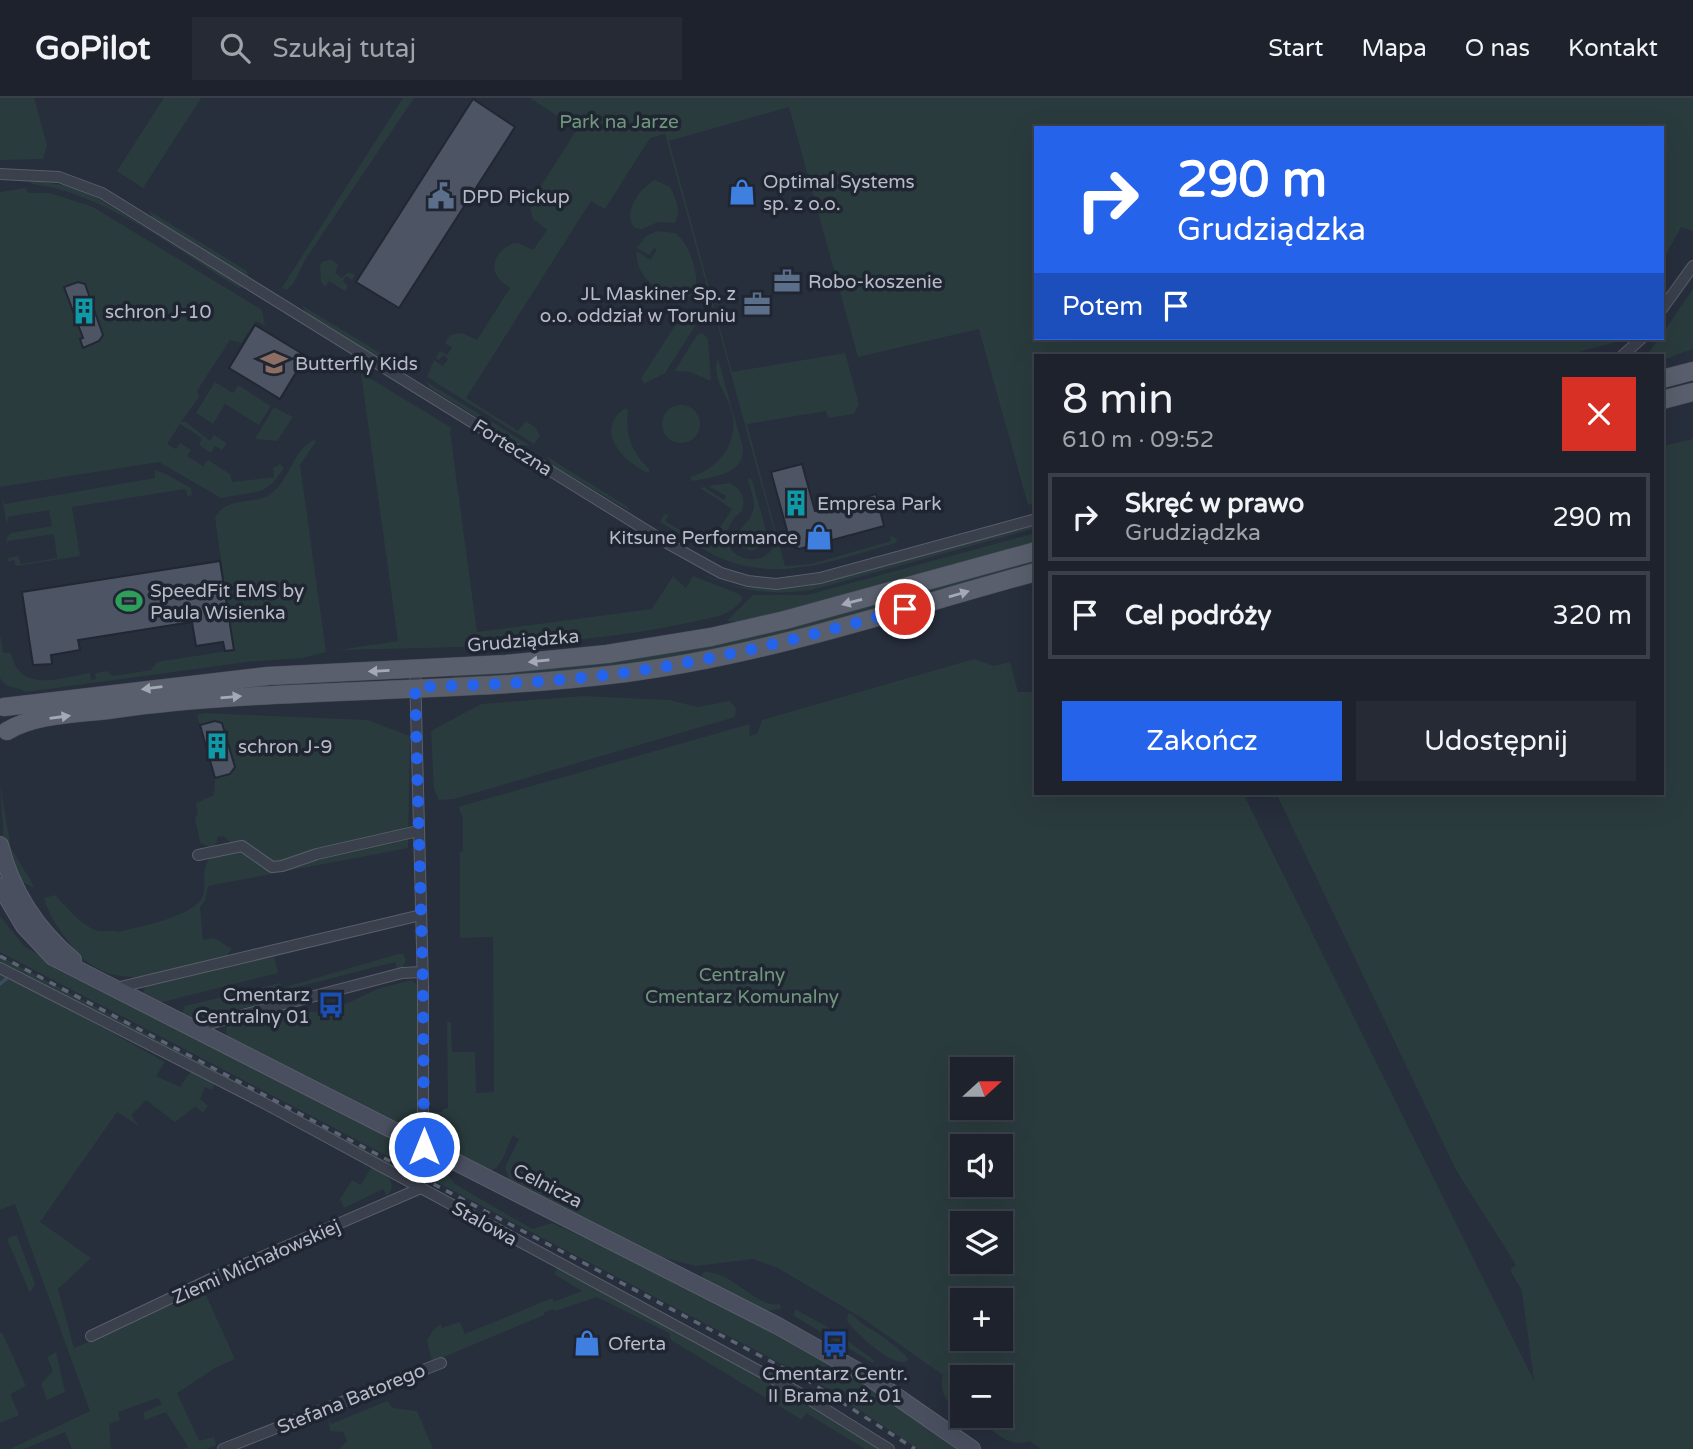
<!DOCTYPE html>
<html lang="pl">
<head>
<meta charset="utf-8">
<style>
	:root { --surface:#1d222d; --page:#252a35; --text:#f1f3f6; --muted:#a0a4aa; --line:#3b3f49; --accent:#2563eb }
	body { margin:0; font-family:"Varela Round",sans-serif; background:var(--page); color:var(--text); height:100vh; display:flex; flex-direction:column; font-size:26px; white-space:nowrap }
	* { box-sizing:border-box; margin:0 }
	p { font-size:23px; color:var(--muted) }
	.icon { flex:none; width:38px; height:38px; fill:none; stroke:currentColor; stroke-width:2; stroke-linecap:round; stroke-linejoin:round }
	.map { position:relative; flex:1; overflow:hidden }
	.drawer { position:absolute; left:1034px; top:256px; width:630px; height:441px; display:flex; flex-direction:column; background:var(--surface); border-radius:0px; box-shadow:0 7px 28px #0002,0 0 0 2px var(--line) }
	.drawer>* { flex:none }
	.banner { position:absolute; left:1034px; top:28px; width:630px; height:214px; border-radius:0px; box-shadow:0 7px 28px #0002,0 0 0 2px var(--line); background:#2563eb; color:#fff; overflow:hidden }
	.needle { width:46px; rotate:69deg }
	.buttons { position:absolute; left:950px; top:959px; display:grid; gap:14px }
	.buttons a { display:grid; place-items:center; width:63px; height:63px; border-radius:0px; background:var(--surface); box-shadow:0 7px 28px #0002,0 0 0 2px var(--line); font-size:35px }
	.pin { position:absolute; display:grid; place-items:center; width:60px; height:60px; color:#fff; margin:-30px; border:4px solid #fff; border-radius:50%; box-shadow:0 2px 7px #0007 }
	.me { position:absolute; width:77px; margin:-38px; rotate:0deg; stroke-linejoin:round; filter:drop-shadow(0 0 5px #0008) }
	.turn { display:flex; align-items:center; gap:24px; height:147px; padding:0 28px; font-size:32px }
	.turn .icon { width:91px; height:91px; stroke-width:2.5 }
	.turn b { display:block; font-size:49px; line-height:60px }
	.then { display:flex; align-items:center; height:66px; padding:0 28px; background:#0003; gap:14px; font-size:26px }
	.round { display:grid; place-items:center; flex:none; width:74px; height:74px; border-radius:0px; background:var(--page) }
	.overview { display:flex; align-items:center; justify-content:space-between; height:119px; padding:0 28px }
	h1 { font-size:42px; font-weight:600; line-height:52px }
	.action { display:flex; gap:14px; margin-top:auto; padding:14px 28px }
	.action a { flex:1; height:80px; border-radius:0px; background:var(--accent); color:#fff; font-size:28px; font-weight:600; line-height:80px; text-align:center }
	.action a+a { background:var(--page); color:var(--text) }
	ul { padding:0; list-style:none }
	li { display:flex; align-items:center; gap:21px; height:88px; margin:0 14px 10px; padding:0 14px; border:4px solid var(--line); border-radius:0px }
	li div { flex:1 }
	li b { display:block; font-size:26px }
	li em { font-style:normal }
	header { display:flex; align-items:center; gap:42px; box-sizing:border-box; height:98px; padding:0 35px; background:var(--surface); border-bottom:2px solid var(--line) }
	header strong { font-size:33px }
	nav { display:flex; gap:38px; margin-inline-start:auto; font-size:24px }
	.search { width:490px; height:63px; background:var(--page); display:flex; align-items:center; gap:18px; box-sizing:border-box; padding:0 24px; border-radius:0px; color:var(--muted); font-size:26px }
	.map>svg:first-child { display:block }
	.green { fill:#2a3b3e; fill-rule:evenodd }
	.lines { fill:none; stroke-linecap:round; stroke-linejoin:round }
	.stream { stroke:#3e4a63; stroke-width:3.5 }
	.building { fill:#4d5565; stroke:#222734; stroke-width:2 }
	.street-casing { stroke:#595e6a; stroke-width:12 }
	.secondary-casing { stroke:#595e6a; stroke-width:18 }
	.primary-casing { stroke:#444956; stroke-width:19 }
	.street { stroke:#3b404d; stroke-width:10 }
	.secondary { stroke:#494f5f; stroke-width:16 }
	.primary { stroke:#595f6c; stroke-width:18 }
	.rail { stroke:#5d6473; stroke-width:3.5; stroke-dasharray:7 7; stroke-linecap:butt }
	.oneway { fill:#a4a9b5 }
	.route { stroke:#2563eb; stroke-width:12; stroke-dasharray:0 21.6 }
	.labels { text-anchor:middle; stroke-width:7; stroke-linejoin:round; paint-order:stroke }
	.park-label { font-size:19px; fill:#70967d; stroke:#202532 }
	.poi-label { font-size:19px; fill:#b7bbc7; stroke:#202532; text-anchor:start }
	.street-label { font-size:19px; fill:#b7bbc7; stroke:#202532 }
</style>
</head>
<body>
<header>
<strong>GoPilot</strong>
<div class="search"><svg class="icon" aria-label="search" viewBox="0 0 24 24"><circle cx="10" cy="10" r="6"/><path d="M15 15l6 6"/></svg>Szukaj tutaj</div>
<nav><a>Start</a><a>Mapa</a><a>O nas</a><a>Kontakt</a></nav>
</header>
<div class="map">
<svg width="1693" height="1351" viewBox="0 0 1693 1351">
	<rect width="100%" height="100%" fill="#272e3c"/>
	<!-- green -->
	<g class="green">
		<polygon points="0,0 34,0 47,47 43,61 0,62"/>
		<polygon points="164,0 201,0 143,90 117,73"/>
		<polygon points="403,0 414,0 305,162 293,186 286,192 282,190 283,188"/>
		<path d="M530,0H1693V133L1681,129L1663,162L1662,30H1036V240H1618L1616,244L1568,257H1036V405L1028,407L979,231L858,259L789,9L669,43L732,274L845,255L859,306L854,316L828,320L826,313L747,326L785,468L811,466L891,443L890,437L897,441L896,445C839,461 783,484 725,462C703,453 681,436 660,424L664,417L669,416L665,423L694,441L699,434L702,436L699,443L703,446L708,440L712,442L732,411L700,390L704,389L724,402L726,398L708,388L730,385C742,392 746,400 742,413L733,421L727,433L731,452C748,469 777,462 775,436L665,36L650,40L605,111L591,103L466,300L518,333L526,323L536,330L540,338L534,346L427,279L434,262L443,268L448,261L443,257L439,262L436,259L440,253L447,257L452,250L445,245L450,237L462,235L477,242L510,190C506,186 500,184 497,178C488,163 503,146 518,145L533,152L547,132L533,121L530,109L534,100L542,105L547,97L539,91L577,31Z"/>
		<path d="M29,82L70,88L92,97L243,189L239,190C178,153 103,94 32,86Z"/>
		<path d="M655,82L670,89C675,99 683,116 674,125L658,124L642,131L635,130C621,117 640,89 655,82Z"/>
		<polygon points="26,90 28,95 50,95 93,109 262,212 265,228 256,223 241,245 230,242 197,293 199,299 181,324 186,324 210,343 214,337 227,345 222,352 215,348 211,355 199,347 202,340 180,326 167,346 176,351 180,345 191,352 187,358 203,368 208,362 230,376 232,384 274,379 273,370 280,366 284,370 273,385 261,393 221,400 159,364 0,389 0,94"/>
		<polygon points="148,112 247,173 248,179 153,120"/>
		<path d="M657,133L675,135C690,146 700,177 695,194L687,200C665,203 632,176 637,153L650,162L657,152L654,150L649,157L637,150L645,139Z"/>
		<polygon points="332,162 338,167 335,175 342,180 348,174 355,177 352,182 346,178 343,183 348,188 345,193 329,183 325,189 321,184 320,167 324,163"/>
		<polygon points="1693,191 1693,251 1663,262 1662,257 1647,257 1659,240 1662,240 1663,235"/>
		<polygon points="301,207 405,270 394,270 307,215"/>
		<polygon points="683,223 694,223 695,228 665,275 644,286 641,280 675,228"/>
		<polygon points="703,235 708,241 711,283 690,274 675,273 697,237"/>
		<path d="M718,261L743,350C744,377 713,379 692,383L690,379C720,371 741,342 731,311C726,294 711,280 718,261Z"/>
		<path d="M361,275L452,330L450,334L477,534L652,511L673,478L686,490L693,478L739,496L743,500C737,510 729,514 719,518C594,549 466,549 338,552L398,543Z"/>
		<polygon points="425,283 531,348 521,347 430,290"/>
		<polygon points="215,284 233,295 238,287 271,308 259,327 225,306 213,326 196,315"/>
		<circle cx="681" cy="326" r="19"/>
		<polygon points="274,309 293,319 277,343 255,341"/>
		<path d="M625,310L628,312C625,338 632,354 650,372L648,375C624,364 593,333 625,310Z"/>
		<path d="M1693,341V1351H1041L1030,1343C1007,1351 992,1331 976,1318H1001V1279H962V1317C949,1307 938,1296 943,1277L865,1222L778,1170L753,1161L696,1168L657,1158L510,1085L505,1069L519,1041L513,1037C506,1049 503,1073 487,1073L433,1043L431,1014H442L443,1011L448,1010L447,924H451L452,954H475L476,995L494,994L493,839L460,840V754L463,753V720L458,709L750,626L749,638L757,636L762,622L974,561L994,568L1010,564L1018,594H1036V695H1243L1534,1283L1522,1193L1510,1172L1516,1167L1456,1072L1276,695H1662L1663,348ZM962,971H1001V1010H962ZM962,1048H1001V1087H962ZM962,1125H1001V1164H962ZM962,1202H1001V1241H962Z"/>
		<path d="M314,342L316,343L300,367L326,554L302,560L247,564L26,594C17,587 8,593 0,580V536L3,555H11C20,596 59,580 90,575L91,582L96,581L95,575L108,573L113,578L151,572L157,564L234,552L215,420C224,399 252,407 269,397C290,384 292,352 314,342Z"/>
		<polygon points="546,358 628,409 630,413 552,367"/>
		<polygon points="155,372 166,376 191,390 192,396 188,399 185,391 72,409 80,458 16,468 14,462 7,464 9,460 18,458 21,466 57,460 54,436 8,443 6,450 7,439 11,435 52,428 49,412 8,419 7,427 2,400 5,406 155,380"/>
		<path d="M748,380L752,382L767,436L762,448L752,453L743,450L737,442C738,428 750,425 753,413C757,400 748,390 748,380Z"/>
		<path d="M1036,426V430L812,492C771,498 737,493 699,475L731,487L750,490L804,489Z"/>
		<polygon points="1036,435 1036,448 751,524 727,523 753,497 807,497"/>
		<path d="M1036,460V469C928,498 820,533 711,553C626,569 542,575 456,581L453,578L524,573Z"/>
		<polygon points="583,598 669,602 698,609 730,603 736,610 735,619 454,701 439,702 434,691 431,633 481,606"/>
		<path d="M204,615L368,622L410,638L408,750L208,788L205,803L200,809L203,842L214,840L232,851L226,859C170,872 113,902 71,847C59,832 49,818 44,800L55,797C66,808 80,826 95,832C104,835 110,831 118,834C138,829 196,818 203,798C207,785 200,774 209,761L241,753L223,738L217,739V744L212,750L200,745L195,720L198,716L196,705L214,697L215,683L197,617Z"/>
		<polygon points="0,687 11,750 35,790 20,783 4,745"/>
		<path d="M0,818L24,848L44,860L435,1062L455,1086L532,1131L552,1125C692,1189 833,1257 956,1351H918L820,1286L0,854Z"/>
		<polygon points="398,856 403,856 406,862 403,869 397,871 395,864 282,893 283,900 196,922 182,916 185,908 280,885 282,890"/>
		<polygon points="0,858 409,1075 407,1079 0,865"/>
		<polygon points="274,858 278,875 163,904 157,905 143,896 145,889"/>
		<polygon points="0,873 165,964 156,978 180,989 191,973 216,982 212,992 205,989 200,1001 208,1008 203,1015 196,1008 175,1024 146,1002 131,1017 139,1028 117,1014 40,1124 91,1160 58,1191 74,1250 120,1231 132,1221 205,1195 235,1261 215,1270 177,1295 199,1343 214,1339 216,1347 206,1351 184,1351 188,1349 166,1314 145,1322 143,1315 162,1306 158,1300 118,1314 120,1322 109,1326 111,1351 72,1351 65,1334 24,1351 10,1351 90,1313 15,1106 0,1112"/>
		<polygon points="412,882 418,888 420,1029 411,1034 227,941 226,929 229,927 283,912 315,914 348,905 377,891"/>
		<path d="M372,1068C384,1075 400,1084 387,1098L383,1091L344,1110L340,1101L352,1082L361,1087Z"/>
		<polygon points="12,1138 17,1138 35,1186 30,1195 7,1141"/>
		<polygon points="558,1169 826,1314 879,1351 865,1351 806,1315 802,1322 671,1242 669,1235 597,1199 555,1213 553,1211 544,1215 544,1217 432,1264 427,1243 433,1232 441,1226 442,1230 460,1224 465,1236 552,1200 554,1204 582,1193 554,1176"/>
		<path d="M704,1174C732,1172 758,1212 780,1206L781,1211L765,1213L700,1180Z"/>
		<polygon points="795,1211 833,1232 875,1263 873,1265 794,1218"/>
		<path d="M848,1215C857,1218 859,1225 867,1229C881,1236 892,1246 905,1257L908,1261L906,1264C890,1267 857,1236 847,1223Z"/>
		<polygon points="2,1234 26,1288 10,1296 19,1317 0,1325 0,1235"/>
		<polygon points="56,1254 65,1294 47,1302 41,1286 53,1273 47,1259"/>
		<polygon points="387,1303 393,1310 417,1313 433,1351 340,1351 347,1343 343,1334 330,1333 328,1319 331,1326"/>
	</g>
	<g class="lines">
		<!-- stream -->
		<polyline class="stream" points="0,886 6,881"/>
	</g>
	<!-- building -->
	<g class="building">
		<polygon points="473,1 515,29 399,210 356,184"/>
		<polygon points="78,184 85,186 103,237 99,243 83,250 80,241 83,240 64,189"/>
		<polygon points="255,227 306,258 280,301 229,270"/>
		<polygon points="802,366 815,413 876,396 884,428 799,451 791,447 771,374"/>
		<polygon points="220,463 234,552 225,553 223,544 196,548 192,524 78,542 80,552 51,557 52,566 33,567 22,494"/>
		<polygon points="215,623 222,625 235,669 230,676 215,680 200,627"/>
	</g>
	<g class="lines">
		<!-- street casing -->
		<g class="street-casing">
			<g id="street">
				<polyline points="0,76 59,79 102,95 667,445 721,475 748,483 776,486 820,480 1036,421"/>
				<polyline points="1662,211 1693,168"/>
				<polyline points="1623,257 1642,240"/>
				<polyline points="415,571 423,889 423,1049"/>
				<polyline points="198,757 242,748 272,769 282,768 317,756 418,733"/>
				<polyline points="0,870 264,1005 796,1293 889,1351"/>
				<polyline points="116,890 421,817"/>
				<polyline points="193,930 402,875 422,874"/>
				<polyline points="91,1238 213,1180 421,1090"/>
				<polyline points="223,1351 441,1265"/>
			</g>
		</g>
		<!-- secondary casing -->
		<g class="secondary-casing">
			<g id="secondary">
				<path d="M0,747C12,794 36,831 73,862"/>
				<polyline points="0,788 24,828 53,859 778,1228 870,1280 972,1351"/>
			</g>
		</g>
		<!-- primary casing -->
		<g class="primary-casing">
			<g id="primary">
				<polyline points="1662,281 1693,273"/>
				<polyline points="1662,302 1693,294"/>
				<polyline points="4,609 268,578 506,566 607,556 711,539 785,522 1036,453"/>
				<path d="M7,633C37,615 80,616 115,611C284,588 456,597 626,575C766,557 900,511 1036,474"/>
			</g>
		</g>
		<!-- street -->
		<use href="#street" class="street"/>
		<!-- secondary -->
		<use href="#secondary" class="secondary"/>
		<!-- primary -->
		<use href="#primary" class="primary"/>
		<!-- rail -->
		<polyline class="rail" points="0,858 810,1284 915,1351"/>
	</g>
	<!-- one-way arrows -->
	<defs><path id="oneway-solid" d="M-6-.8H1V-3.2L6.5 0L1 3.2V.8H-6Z" transform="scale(1.75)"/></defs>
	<g class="oneway">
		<use href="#oneway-solid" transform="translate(959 496) rotate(-16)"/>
		<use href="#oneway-solid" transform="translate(852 504) rotate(165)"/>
		<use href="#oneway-solid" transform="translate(539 563) rotate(174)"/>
		<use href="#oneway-solid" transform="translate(379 573) rotate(177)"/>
		<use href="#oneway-solid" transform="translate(152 590) rotate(173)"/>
		<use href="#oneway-solid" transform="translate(231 599) rotate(-5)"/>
		<use href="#oneway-solid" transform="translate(60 619) rotate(-8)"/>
	</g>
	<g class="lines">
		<!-- route -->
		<path class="route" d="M424,1049L423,889L415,589C486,587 558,584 629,574C722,561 814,537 905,511"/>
	</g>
	<!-- icons -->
	<defs>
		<g id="shop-bare" transform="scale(2.1)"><path d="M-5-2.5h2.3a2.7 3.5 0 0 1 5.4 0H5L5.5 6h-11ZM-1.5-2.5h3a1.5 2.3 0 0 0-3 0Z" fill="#3f7fe0" stroke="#202532" stroke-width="2.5" paint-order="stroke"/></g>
		<g id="civic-bare" transform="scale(2.1)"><path d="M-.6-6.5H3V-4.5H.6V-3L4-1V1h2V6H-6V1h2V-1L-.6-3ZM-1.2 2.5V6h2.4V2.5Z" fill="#5c6f8a" stroke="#202532" stroke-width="2.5" paint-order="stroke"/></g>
		<g id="office-bare" transform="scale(2.1)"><path d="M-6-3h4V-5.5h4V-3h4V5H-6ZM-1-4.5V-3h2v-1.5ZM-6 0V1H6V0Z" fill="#5c6f8a" stroke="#202532" stroke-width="2.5" paint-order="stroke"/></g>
		<g id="building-bare" transform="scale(2.1)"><path d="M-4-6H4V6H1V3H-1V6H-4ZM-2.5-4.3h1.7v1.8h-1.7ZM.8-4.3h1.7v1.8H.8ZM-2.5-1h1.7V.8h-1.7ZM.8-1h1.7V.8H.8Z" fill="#0f9aa8" stroke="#202532" stroke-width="2.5" paint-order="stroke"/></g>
		<g id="school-bare" transform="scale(2.1)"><path d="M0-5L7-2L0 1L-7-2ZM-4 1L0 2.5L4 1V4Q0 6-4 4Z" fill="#8d6e63" stroke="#202532" stroke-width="2.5" paint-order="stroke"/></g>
		<g id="stadium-bare" transform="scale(2.1)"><path d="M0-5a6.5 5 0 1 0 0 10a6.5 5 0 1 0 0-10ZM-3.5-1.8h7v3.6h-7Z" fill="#2e9e5b" stroke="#202532" stroke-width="2.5" paint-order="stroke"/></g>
		<g id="bus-bare" transform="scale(2.1)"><path d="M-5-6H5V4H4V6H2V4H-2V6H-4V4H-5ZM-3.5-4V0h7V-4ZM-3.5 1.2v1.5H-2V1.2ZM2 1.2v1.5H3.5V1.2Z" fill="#1a4fb4" stroke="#202532" stroke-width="2.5" paint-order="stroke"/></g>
	</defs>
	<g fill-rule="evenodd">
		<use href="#shop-bare" x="742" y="94"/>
		<use href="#civic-bare" x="441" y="98"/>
		<use href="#office-bare" x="787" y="183"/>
		<use href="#office-bare" x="757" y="206"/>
		<use href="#building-bare" x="84" y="213"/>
		<use href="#school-bare" x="274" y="265"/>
		<use href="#building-bare" x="796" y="405"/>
		<use href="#shop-bare" x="819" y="439"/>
		<use href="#stadium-bare" x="129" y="503"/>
		<use href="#building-bare" x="217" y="648"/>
		<use href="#bus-bare" x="331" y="907"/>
		<use href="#shop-bare" x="587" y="1245"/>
		<use href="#bus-bare" x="835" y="1246"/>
	</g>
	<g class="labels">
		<!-- park labels -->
		<g class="park-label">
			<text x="619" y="30">Park na Jarze</text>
			<text x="742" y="883">Centralny<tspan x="742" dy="22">Cmentarz Komunalny</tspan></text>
		</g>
		<!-- poi labels -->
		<g class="poi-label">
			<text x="763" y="90">Optimal Systems<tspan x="763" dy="22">sp. z o.o.</tspan></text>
			<text x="462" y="105">DPD Pickup</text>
			<text x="808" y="190">Robo-koszenie</text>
			<text x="736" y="202" text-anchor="end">JL Maskiner Sp. z<tspan x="736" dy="22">o.o. oddział w Toruniu</tspan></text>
			<text x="105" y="220">schron J-10</text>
			<text x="295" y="272">Butterfly Kids</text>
			<text x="817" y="412">Empresa Park</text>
			<text x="798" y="446" text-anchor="end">Kitsune Performance</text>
			<text x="150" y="499">SpeedFit EMS by<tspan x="150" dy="22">Paula Wisienka</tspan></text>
			<text x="238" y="655">schron J-9</text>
			<text x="310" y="903" text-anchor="end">Cmentarz<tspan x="310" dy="22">Centralny 01</tspan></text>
			<text x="608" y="1252">Oferta</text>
			<text x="835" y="1282" text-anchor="middle">Cmentarz Centr.<tspan x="835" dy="22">II Brama nż. 01</tspan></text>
		</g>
		<!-- street labels -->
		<g class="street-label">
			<text transform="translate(513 349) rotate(32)" y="7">Forteczna</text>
			<text transform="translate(523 542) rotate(-5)" y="7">Grudziądzka</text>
			<text transform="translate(548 1087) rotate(27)" y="7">Celnicza</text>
			<text transform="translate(485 1125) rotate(29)" y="7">Stalowa</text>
			<text transform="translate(256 1163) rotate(-24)" y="7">Ziemi Michałowskiej</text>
			<text transform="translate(351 1300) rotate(-22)" y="7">Stefana Batorego</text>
		</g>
	</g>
</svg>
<div class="buttons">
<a><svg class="needle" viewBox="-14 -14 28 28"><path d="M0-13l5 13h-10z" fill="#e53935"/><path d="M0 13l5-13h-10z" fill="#a0a4aa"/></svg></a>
<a><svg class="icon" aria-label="sound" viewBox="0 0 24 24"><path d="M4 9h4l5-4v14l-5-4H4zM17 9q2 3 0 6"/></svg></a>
<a><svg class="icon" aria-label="layers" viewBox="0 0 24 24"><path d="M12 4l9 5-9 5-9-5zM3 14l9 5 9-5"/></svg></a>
<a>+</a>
<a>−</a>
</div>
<div class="pin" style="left:905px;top:511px;background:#d93025"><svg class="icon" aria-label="arrive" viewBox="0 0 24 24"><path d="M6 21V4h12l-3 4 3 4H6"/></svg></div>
<svg class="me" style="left:424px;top:1049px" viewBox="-20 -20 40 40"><circle r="17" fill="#2563eb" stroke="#fff" stroke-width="3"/><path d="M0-11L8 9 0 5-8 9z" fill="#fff"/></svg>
<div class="banner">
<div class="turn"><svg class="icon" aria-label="right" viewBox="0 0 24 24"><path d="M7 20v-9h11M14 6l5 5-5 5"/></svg><div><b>290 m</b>Grudziądzka</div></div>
<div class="then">Potem<svg class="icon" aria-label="arrive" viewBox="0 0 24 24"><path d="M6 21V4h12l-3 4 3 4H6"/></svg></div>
</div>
<section class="drawer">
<div class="overview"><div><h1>8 min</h1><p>610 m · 09:52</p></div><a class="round" style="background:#d93025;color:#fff"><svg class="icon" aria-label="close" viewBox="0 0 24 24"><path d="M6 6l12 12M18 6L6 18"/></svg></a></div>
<ul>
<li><svg class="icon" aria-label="right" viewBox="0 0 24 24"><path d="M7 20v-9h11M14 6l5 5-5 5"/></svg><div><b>Skręć w prawo</b><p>Grudziądzka</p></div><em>290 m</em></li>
<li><svg class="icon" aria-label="arrive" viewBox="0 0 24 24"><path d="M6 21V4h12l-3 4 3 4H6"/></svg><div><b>Cel podróży</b></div><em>320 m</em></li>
</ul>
<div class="action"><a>Zakończ</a><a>Udostępnij</a></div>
</section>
</div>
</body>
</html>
